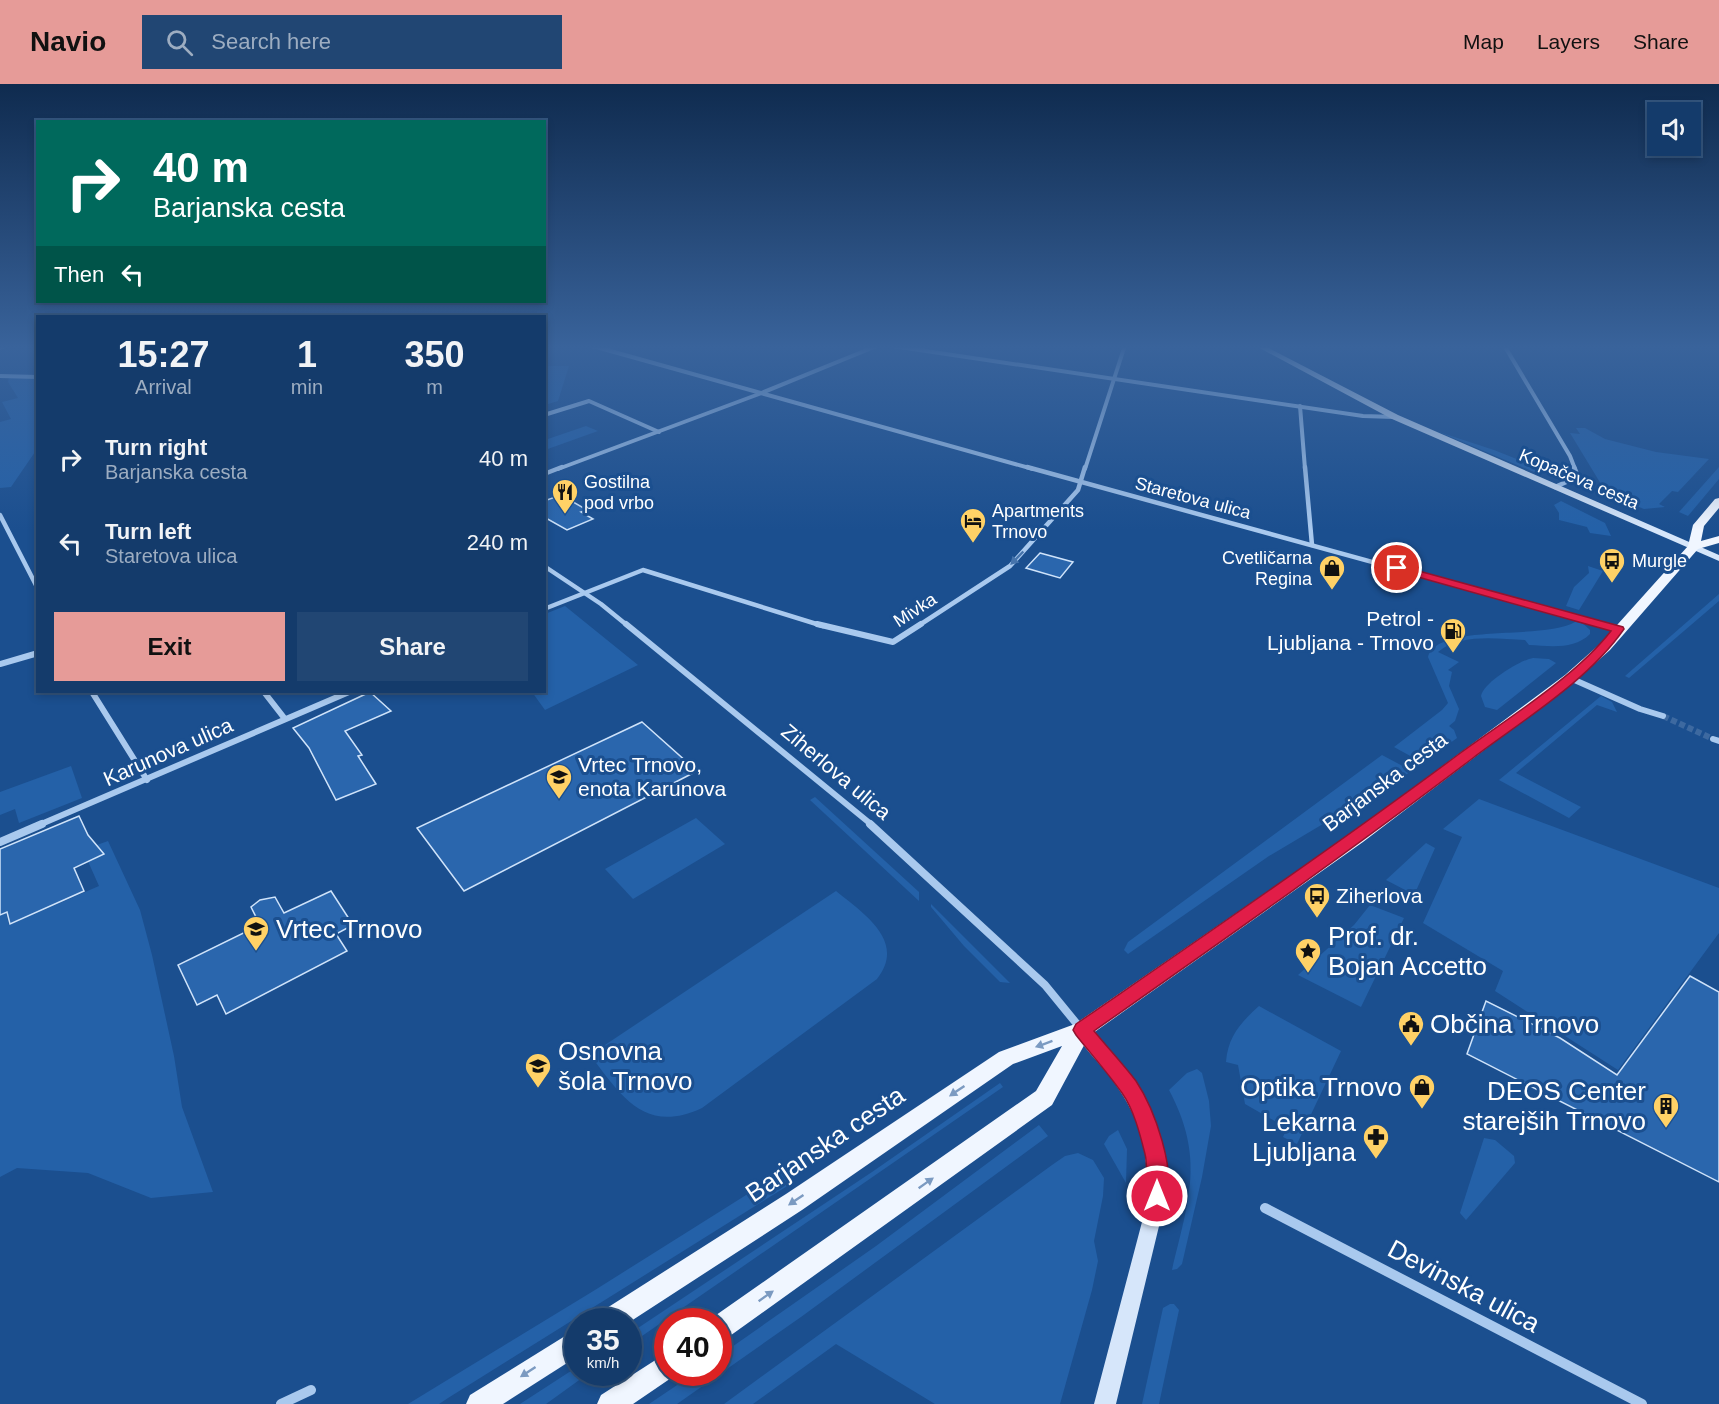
<!DOCTYPE html>
<html lang="en">
<head>
<meta charset="utf-8">
<style>
	:root { --surface:#143b6b; --page:#214673; --text:#f1f3f6; --muted:#9dadc1; --line:#33557e; --accent:#e69b98 }
	body { margin:0; font-family:Arial,sans-serif; background:var(--page); color:var(--text); height:100vh; display:flex; flex-direction:column; font-size:22px; white-space:nowrap }
	* { box-sizing:border-box; margin:0 }
	p { font-size:20px; color:var(--muted) }
	.icon { flex:none; width:33px; height:33px; fill:none; stroke:currentColor; stroke-width:2; stroke-linecap:round; stroke-linejoin:round }
	.map { position:relative; flex:1; overflow:hidden }
	.drawer { position:absolute; left:36px; top:231px; width:510px; height:378px; display:flex; flex-direction:column; background:var(--surface); border-radius:0px; box-shadow:0 3px 9px #0003,0 0 0 2px var(--line) }
	.drawer>* { flex:none }
	.banner { position:absolute; left:36px; top:36px; width:510px; height:183px; border-radius:0px; box-shadow:0 3px 9px #0003,0 0 0 2px var(--line); background:#00695c; color:#fff; overflow:hidden }
	.tools { position:absolute; left:1647px; top:18px; display:grid; gap:12px }
	.tools a { display:grid; place-items:center; width:54px; height:54px; border-radius:0px; background:var(--surface); box-shadow:0 3px 9px #0003,0 0 0 2px var(--line); font-size:30px }
	.speed { position:absolute; left:564px; top:1224px; display:flex; gap:12px; font-size:30px; font-weight:700; text-align:center }
	.speed>* { display:grid; place-content:center; width:78px; height:78px; border-radius:50%; background:var(--surface); box-shadow:0 3px 9px #0003,0 0 0 2px var(--line); line-height:1 }
	.speed small { font-size:15px; font-weight:400 }
	.speed .limit { border:9px solid #d22; background:#fff; color:#111 }
	.pin { position:absolute; display:grid; place-items:center; width:51px; height:51px; color:#fff; margin:-26px; border:3px solid #fff; border-radius:50%; box-shadow:0 2px 6px #0007 }
	.me { position:absolute; width:66px; margin:-33px; rotate:0deg; stroke-linejoin:round; filter:drop-shadow(0 0 4px #0008) }
	.turn { display:flex; align-items:center; gap:21px; height:126px; padding:0 18px; font-size:27px }
	.turn .icon { width:78px; height:78px; stroke-width:2.5 }
	.turn b { display:block; font-size:42px; line-height:51px }
	.then { display:flex; align-items:center; height:57px; padding:0 18px; background:#0003; gap:12px; font-size:22px }
	.eta { display:flex; justify-content:space-evenly; align-items:center; height:102px; text-align:center }
	.eta b { font-size:36px; font-weight:700; line-height:42px }
	.primary-button { display:flex; gap:12px; margin-top:auto; padding:12px 18px }
	.primary-button a { flex:1; height:69px; border-radius:0px; background:var(--accent); color:#111; font-size:24px; font-weight:700; line-height:69px; text-align:center }
	.primary-button a+a { background:var(--page); color:var(--text) }
	ul { padding:0; list-style:none }
	li { display:flex; align-items:center; gap:18px; height:84px; padding:0 18px }
	li div { flex:1 }
	li b { display:block; font-size:22px }
	li em { font-style:normal }
	header { display:flex; align-items:center; gap:36px; box-sizing:border-box; height:84px; padding:0 30px; background:var(--accent); color:#111 }
	header strong { font-size:28px }
	nav { display:flex; gap:33px; margin-inline-start:auto; font-size:21px }
	.search { width:420px; height:54px; background:var(--page); display:flex; align-items:center; gap:15px; box-sizing:border-box; padding:0 21px; border-radius:0px; color:var(--muted); font-size:22px }
	.map>svg:first-child { display:block }
	.green { fill:#2461a8 }
	.building { fill:#2a66ad; stroke:#cfe3fa; stroke-width:1.5 }
	.lines { fill:none; stroke-linecap:round; stroke-linejoin:round }
	.street-tunnel { stroke:#3d69a0; stroke-width:6; stroke-dasharray:6 3; stroke-linecap:butt }
	.street-far4 { stroke:#a9c9ee; stroke-width:4 }
	.street-far3 { stroke:#a9c9ee; stroke-width:4.5 }
	.street-far2 { stroke:#a9c9ee; stroke-width:6 }
	.street-far1 { stroke:#a9c9ee; stroke-width:8 }
	.street { stroke:#a9c9ee; stroke-width:10 }
	.secondary { fill:#d6e6fa; fill-rule:evenodd }
	.primary { fill:#f0f6ff; fill-rule:evenodd }
	.oneway { fill:#4674ac }
	.oneway2 { fill:#7b9ac1 }
	.route { fill:#e11d48; stroke:#92132f; stroke-width:1.5 }
	.labels { text-anchor:middle; stroke-width:6; stroke-linejoin:round; paint-order:stroke }
	.far-street-label { font-size:18px; fill:#fff; stroke:#1b4f8f }
	.far-poi-label { font-size:18px; fill:#fff; stroke:#1b4f8f; text-anchor:start }
	.poi-label { font-size:21px; fill:#fff; stroke:#1b4f8f; text-anchor:start }
	.street-label { font-size:21px; fill:#fff; stroke:#1b4f8f }
	.near-poi-label { font-size:26px; fill:#fff; stroke:#1b4f8f; text-anchor:start }
	.near-street-label { font-size:26px; fill:#fff; stroke:#1b4f8f }
</style>
</head>
<body>
<header>
<strong>Navio</strong>
<div class="search"><svg class="icon" aria-label="search" viewBox="0 0 24 24"><circle cx="10" cy="10" r="6"/><path d="M15 15l6 6"/></svg>Search here</div>
<nav><a>Map</a><a>Layers</a><a>Share</a></nav>
</header>
<div class="map">
<svg width="1719" height="1320" viewBox="0 0 1719 1320">
	<rect width="100%" height="100%" fill="#1b4f8f"/>
	<!-- green -->
	<g class="green">
		<polygon points="545,282 569,282 558,317 545,321"/>
		<polygon points="9,292 37,293 37,365 11,403 0,404 0,338 11,335 2,318 18,314 8,298"/>
		<polygon points="586,342 598,347 545,366 545,356"/>
		<polygon points="1576,344 1585,344 1605,355 1656,368 1709,375 1678,408 1672,407 1659,420 1665,423 1644,425 1607,410 1570,349 1580,350"/>
		<polygon points="1439,348 1494,366 1559,392 1534,388"/>
		<polygon points="1719,383 1719,395 1688,432 1679,428"/>
		<polygon points="1561,417 1605,439 1611,452 1590,449 1587,443 1559,436 1559,429 1554,421"/>
		<polygon points="1588,482 1603,487 1579,526 1566,522 1574,503 1589,489"/>
		<polygon points="1719,510 1719,517 1629,594 1625,592"/>
		<polygon points="565,522 638,581 545,626 532,608 544,608 545,530"/>
		<path d="M1575,538C1582,538 1585,541 1590,546V550C1574,566 1550,562 1529,561L1525,556C1498,555 1460,549 1438,568L1459,578L1448,586L1452,588L1449,602L1459,625L1455,637L1449,642L1454,646L1457,654L1423,679L1394,663L1442,626L1448,619L1428,573C1438,538 1543,557 1575,538Z"/>
		<path d="M1533,574L1549,575L1556,579L1497,626L1485,623L1481,612C1483,599 1520,576 1533,574Z"/>
		<polygon points="1601,612 1612,618 1617,628 1597,621 1516,689 1581,723 1569,734 1499,696"/>
		<polygon points="1382,671 1412,687 1269,772 1128,870 1124,866 1128,858"/>
		<polygon points="71,682 82,714 19,739 15,725 0,731 0,708"/>
		<polygon points="815,713 919,808 919,817 810,716"/>
		<polygon points="1479,715 1719,804 1719,849 1618,986 1495,907 1503,887 1423,839 1462,753 1443,745"/>
		<polygon points="696,734 725,760 633,815 605,785"/>
		<polygon points="108,757 140,826 152,871 174,972 182,1023 213,1108 151,1114 88,1089 17,1084 0,1093 0,832 6,829 9,841 99,802 83,766"/>
		<polygon points="1426,759 1435,764 1416,807 1409,808 1386,796"/>
		<path d="M836,807C863,829 907,857 877,895L702,1024C644,1051 621,1011 590,971Z"/>
		<polygon points="931,820 1010,899 1000,898 964,862 931,823"/>
		<polygon points="1370,821 1404,834 1361,923 1298,891 1354,841"/>
		<path d="M1259,922L1341,967L1297,1060L1283,1053L1287,1044L1245,1020L1238,981L1226,978C1228,953 1240,939 1259,922Z"/>
		<path d="M1197,985L1202,989L1209,1017L1211,1042L1202,1093L1182,1180L1177,1185L1172,1186C1189,1115 1205,1074 1169,1006L1187,989Z"/>
		<polygon points="1000,999 1003,1003 629,1261 629,1250 872,1088"/>
		<polygon points="1039,1041 1048,1052 801,1233 677,1320 649,1320 695,1289 718,1288 719,1272 876,1162"/>
		<polygon points="1118,1046 1127,1065 1126,1099 1104,1060 1109,1052"/>
		<polygon points="1484,1054 1495,1056 1514,1072 1515,1079 1466,1136 1460,1129"/>
		<polygon points="1078,1069 1093,1076 1104,1094 1103,1112 1094,1157 1098,1177 1092,1206 1060,1320 935,1320 836,1260 753,1320 724,1320 1052,1081 1065,1072"/>
		<polygon points="781,1089 789,1101 448,1314 439,1320 408,1320 595,1206"/>
		<polygon points="1170,1220 1174,1220 1179,1226 1159,1320 1142,1320 1163,1224"/>
		<polygon points="577,1283 578,1288 589,1289 546,1320 520,1320"/>
	</g>
	<!-- building -->
	<g class="building">
		<polygon points="561,411 587,426 581,428 593,435 567,446 544,433 544,417"/>
		<polygon points="1040,469 1073,478 1060,494 1026,484"/>
		<polygon points="370,608 391,627 345,647 362,671 358,672 376,700 336,716 309,664 293,644"/>
		<polygon points="642,638 697,687 464,807 417,744"/>
		<polygon points="79,732 88,751 104,770 74,784 84,807 10,840 7,828 0,831 0,765"/>
		<polygon points="331,807 353,841 336,850 347,867 226,930 217,911 197,921 178,881 260,841 251,823 260,816 275,813 284,829"/>
		<polygon points="1690,892 1719,908 1719,1098 1467,970 1486,917 1560,954 1617,991"/>
	</g>
	<g class="lines">
		<!-- street-tunnel -->
		<polyline class="street-tunnel" points="1663,632 1713,655"/>
		<!-- street-far4 -->
		<g class="street-far4">
			<polyline points="589,261 1033,385"/>
			<polyline points="886,261 1363,332 1395,333"/>
			<polyline points="1504,261 1570,372 1575,385"/>
			<polyline points="0,264 6,261"/>
			<polyline points="0,292 38,293"/>
			<polyline points="1300,322 1305,385"/>
			<polyline points="544,331 589,317 659,348"/>
			<polyline points="558,385 759,310 879,261"/>
			<polyline points="1085,385 1125,261"/>
		</g>
		<!-- street-far3 -->
		<g class="street-far3">
			<polyline points="1027,383 1605,542"/>
			<polyline points="1305,383 1312,461"/>
			<polyline points="544,390 562,383"/>
			<polyline points="1555,403 1573,395 1577,390 1574,383"/>
			<polyline points="0,431 38,505"/>
			<polyline points="544,482 601,520 628,542"/>
			<polyline points="544,525 643,486 823,542"/>
			<polyline points="918,542 1010,482 1078,406 1085,383"/>
		</g>
		<!-- street-far2 -->
		<g class="street-far2">
			<polyline points="626,540 872,741"/>
			<polyline points="817,540 893,558 921,540"/>
			<polyline points="1600,540 1618,545"/>
			<polyline points="0,580 38,569"/>
			<polyline points="1570,594 1640,625 1663,632"/>
			<polyline points="92,608 147,696"/>
			<polyline points="264,608 285,635"/>
			<polyline points="1713,655 1719,657"/>
			<polyline points="39,741 349,608"/>
		</g>
		<!-- street-far1 -->
		<g class="street-far1">
			<polyline points="870,740 1045,901 1081,945"/>
			<polyline points="0,758 42,740"/>
		</g>
		<!-- street -->
		<g class="street">
			<polyline points="1265,1124 1642,1320"/>
			<polyline points="281,1320 311,1306"/>
		</g>
		<!-- secondary -->
		<g class="secondary">
			<polygon points="1254,261 1263,261 1398,331 1719,471 1719,477 1392,335"/>
			<path d="M1082,939C1094,943 1103,959 1110,968C1157,1027 1172,1063 1160,1138L1116,1320H1094L1142,1138C1152,1079 1147,1043 1111,994C1099,978 1082,963 1074,946L1076,941Z"/>
		</g>
		<!-- primary -->
		<g class="primary">
			<polygon points="1719,414 1719,424 1704,442 1701,457 1719,452 1719,459 1698,465 1610,566 1575,597 1363,758 1089,952 1052,1021 727,1254 718,1257 718,1238 709,1236 1036,1007 1062,962 1013,980 802,1126 628,1239 628,1238 596,1238 599,1229 786,1110 999,968 1075,940 1351,750 1565,591 1600,560 1688,462 1693,441 1715,415"/>
			<polygon points="578,1244 578,1272 503,1320 466,1320 470,1311"/>
			<polygon points="668,1268 668,1288 678,1288 677,1290 633,1320 597,1320 601,1311"/>
		</g>
	</g>
	<!-- one-way arrows -->
	<defs><path id="oneway-solid" d="M-6-.8H1V-3.2L6.5 0L1 3.2V.8H-6Z" transform="scale(1.5)"/></defs>
	<use class="oneway" href="#oneway-solid" transform="translate(1017 474) rotate(134)"/>
	<g class="oneway2">
		<use href="#oneway-solid" transform="translate(1044 960) rotate(160)"/>
		<use href="#oneway-solid" transform="translate(957 1007) rotate(146)"/>
		<use href="#oneway-solid" transform="translate(926 1099) rotate(-35)"/>
		<use href="#oneway-solid" transform="translate(796 1116) rotate(146)"/>
		<use href="#oneway-solid" transform="translate(766 1212) rotate(-35)"/>
		<use href="#oneway-solid" transform="translate(528 1288) rotate(147)"/>
	</g>
	<!-- sky -->
	<linearGradient id="sky" x2="0" y2="1"><stop stop-color="#0f2b4f"/><stop offset="0.59" stop-color="#39639b"/><stop offset="1" stop-color="#39639b" stop-opacity="0"/></linearGradient>
	<rect width="1719" height="446" fill="url(#sky)"/>
	<!-- route -->
	<path class="route" d="M1397,481L1623,543L1624,545C1588,597 1523,636 1473,674C1349,768 1222,857 1094,947C1108,964 1123,980 1136,997C1154,1024 1178,1089 1165,1120L1157,1123L1150,1120C1143,1104 1149,1086 1145,1070C1140,1050 1134,1026 1122,1009C1108,989 1091,970 1076,951L1073,946L1076,940C1205,851 1334,763 1459,670C1508,634 1574,594 1611,547L1393,486L1391,484Z"/>
	<!-- icons -->
	<defs>
		<g id="restaurant-pin" transform="scale(1.35)"><path d="M0 17L-7.5 6A9.5 9.5 0 1 1 7.5 6Z" fill="#ffd166" stroke="#1b4f8f"/><path d="M-5-6h1v4h1v-4h1v4h1v-4h1v5L-1.5 .5V6h-2V.5L-5-1ZM5-6V6H3V1.5H1.5Q1.5-4 5-6Z" fill="#111"/></g>
		<g id="hotel-pin" transform="scale(1.35)"><path d="M0 17L-7.5 6A9.5 9.5 0 1 1 7.5 6Z" fill="#ffd166" stroke="#1b4f8f"/><path d="M-6-4.5h1.5V1H6V5H4.5V3h-9V5H-6ZM-4 0a1.8 1.8 0 1 1 3.6 0ZM.5 0V-2.5h3Q6-2.5 6 0Z" fill="#111"/></g>
		<g id="bus-pin" transform="scale(1.35)"><path d="M0 17L-7.5 6A9.5 9.5 0 1 1 7.5 6Z" fill="#ffd166" stroke="#1b4f8f"/><path d="M-5-6H5V4H4V6H2V4H-2V6H-4V4H-5ZM-3.5-4V0h7V-4ZM-3.5 1.2v1.5H-2V1.2ZM2 1.2v1.5H3.5V1.2Z" fill="#111"/></g>
		<g id="shop-pin" transform="scale(1.35)"><path d="M0 17L-7.5 6A9.5 9.5 0 1 1 7.5 6Z" fill="#ffd166" stroke="#1b4f8f"/><path d="M-5-2.5h2.3a2.7 3.5 0 0 1 5.4 0H5L5.5 6h-11ZM-1.5-2.5h3a1.5 2.3 0 0 0-3 0Z" fill="#111"/></g>
		<g id="fuel-pin" transform="scale(1.35)"><path d="M0 17L-7.5 6A9.5 9.5 0 1 1 7.5 6Z" fill="#ffd166" stroke="#1b4f8f"/><path d="M-5.5-6h7V0h2V4h1.3V-2.5L3-4.5l.8-.8L6-3V5H2.5V1h-1V6h-7ZM-4.2-4.7v3.2H.2V-4.7Z" fill="#111"/></g>
		<g id="school-pin" transform="scale(1.35)"><path d="M0 17L-7.5 6A9.5 9.5 0 1 1 7.5 6Z" fill="#ffd166" stroke="#1b4f8f"/><path d="M0-5L7-2L0 1L-7-2ZM-4 1L0 2.5L4 1V4Q0 6-4 4Z" fill="#111"/></g>
		<g id="sight-pin" transform="scale(1.35)"><path d="M0 17L-7.5 6A9.5 9.5 0 1 1 7.5 6Z" fill="#ffd166" stroke="#1b4f8f"/><path d="M0-6L1.8-2.2L6-1.7L2.9 1.2L3.7 5.4L0 3.3L-3.7 5.4L-2.9 1.2L-6-1.7L-1.8-2.2Z" fill="#111"/></g>
		<g id="civic-pin" transform="scale(1.35)"><path d="M0 17L-7.5 6A9.5 9.5 0 1 1 7.5 6Z" fill="#ffd166" stroke="#1b4f8f"/><path d="M-.6-6.5H3V-4.5H.6V-3L4-1V1h2V6H-6V1h2V-1L-.6-3ZM-1.2 2.5V6h2.4V2.5Z" fill="#111"/></g>
		<g id="building-pin" transform="scale(1.35)"><path d="M0 17L-7.5 6A9.5 9.5 0 1 1 7.5 6Z" fill="#ffd166" stroke="#1b4f8f"/><path d="M-4-6H4V6H1V3H-1V6H-4ZM-2.5-4.3h1.7v1.8h-1.7ZM.8-4.3h1.7v1.8H.8ZM-2.5-1h1.7V.8h-1.7ZM.8-1h1.7V.8H.8Z" fill="#111"/></g>
		<g id="pharmacy-pin" transform="scale(1.35)"><path d="M0 17L-7.5 6A9.5 9.5 0 1 1 7.5 6Z" fill="#ffd166" stroke="#1b4f8f"/><path d="M-2-6h4v4h4v4h-4v4h-4v-4h-4v-4h4Z" fill="#111"/></g>
	</defs>
	<g fill-rule="evenodd">
		<use href="#restaurant-pin" x="565" y="408"/>
		<use href="#hotel-pin" x="973" y="437"/>
		<use href="#bus-pin" x="1612" y="477"/>
		<use href="#shop-pin" x="1332" y="484"/>
		<use href="#fuel-pin" x="1453" y="547"/>
		<use href="#school-pin" x="559" y="693"/>
		<use href="#bus-pin" x="1317" y="812"/>
		<use href="#school-pin" x="256" y="845"/>
		<use href="#sight-pin" x="1308" y="867"/>
		<use href="#civic-pin" x="1411" y="940"/>
		<use href="#school-pin" x="538" y="982"/>
		<use href="#shop-pin" x="1422" y="1003"/>
		<use href="#building-pin" x="1666" y="1022"/>
		<use href="#pharmacy-pin" x="1376" y="1053"/>
	</g>
	<g class="labels">
		<!-- far-street labels -->
		<g class="far-street-label">
			<text transform="translate(1579 395) rotate(23)" y="6">Kopačeva cesta</text>
			<text transform="translate(1193 414) rotate(15)" y="6">Staretova ulica</text>
			<text transform="translate(915 526) rotate(-33)" y="6">Mivka</text>
		</g>
		<!-- far-poi labels -->
		<g class="far-poi-label">
			<text x="584" y="404">Gostilna<tspan x="584" dy="21">pod vrbo</tspan></text>
			<text x="992" y="433">Apartments<tspan x="992" dy="21">Trnovo</tspan></text>
			<text x="1312" y="480" text-anchor="end">Cvetličarna<tspan x="1312" dy="21">Regina</tspan></text>
			<text x="1632" y="483">Murgle</text>
		</g>
		<!-- poi labels -->
		<g class="poi-label">
			<text x="1434" y="542" text-anchor="end">Petrol -<tspan x="1434" dy="24">Ljubljana - Trnovo</tspan></text>
			<text x="578" y="688">Vrtec Trnovo,<tspan x="578" dy="24">enota Karunova</tspan></text>
			<text x="1336" y="819">Ziherlova</text>
		</g>
		<!-- street labels -->
		<g class="street-label">
			<text transform="translate(168 668) rotate(-24)" y="7">Karunova ulica</text>
			<text transform="translate(836 688) rotate(40)" y="7">Ziherlova ulica</text>
			<text transform="translate(1385 698) rotate(-37)" y="7">Barjanska cesta</text>
		</g>
		<!-- near-poi labels -->
		<g class="near-poi-label">
			<text x="276" y="854">Vrtec Trnovo</text>
			<text x="1328" y="861">Prof. dr.<tspan x="1328" dy="30">Bojan Accetto</tspan></text>
			<text x="1430" y="949">Občina Trnovo</text>
			<text x="558" y="976">Osnovna<tspan x="558" dy="30">šola Trnovo</tspan></text>
			<text x="1402" y="1012" text-anchor="end">Optika Trnovo</text>
			<text x="1646" y="1016" text-anchor="end">DEOS Center<tspan x="1646" dy="30">starejših Trnovo</tspan></text>
			<text x="1356" y="1047" text-anchor="end">Lekarna<tspan x="1356" dy="30">Ljubljana</tspan></text>
		</g>
		<!-- near-street labels -->
		<g class="near-street-label">
			<text transform="translate(825 1060) rotate(-34)" y="9">Barjanska cesta</text>
			<text transform="translate(1464 1202) rotate(28)" y="9">Devinska ulica</text>
		</g>
	</g>
</svg>
<div class="tools">
<a><svg class="icon" aria-label="sound" viewBox="0 0 24 24"><path d="M4 9h4l5-4v14l-5-4H4zM17 9q2 3 0 6"/></svg></a>
</div>
<div class="speed"><div>35<small>km/h</small></div><div class="limit">40</div></div>
<div class="pin" style="left:1397px;top:484px;background:#d93025"><svg class="icon" aria-label="arrive" viewBox="0 0 24 24"><path d="M6 21V4h12l-3 4 3 4H6"/></svg></div>
<svg class="me" style="left:1157px;top:1112px" viewBox="-20 -20 40 40"><circle r="17" fill="#e11d48" stroke="#fff" stroke-width="3"/><path d="M0-11L8 9 0 5-8 9z" fill="#fff"/></svg>
<div class="banner">
<div class="turn"><svg class="icon" aria-label="right" viewBox="0 0 24 24"><path d="M7 20v-9h11M14 6l5 5-5 5"/></svg><div><b>40 m</b>Barjanska cesta</div></div>
<div class="then">Then<svg class="icon" aria-label="left" viewBox="0 0 24 24"><path d="M17 20v-9H6M10 6l-5 5 5 5"/></svg></div>
</div>
<section class="drawer">
<div class="eta">
<div><b>15:27</b><p>Arrival</p></div>
<div><b>1</b><p>min</p></div>
<div><b>350</b><p>m</p></div>
</div>
<ul>
<li><svg class="icon" aria-label="right" viewBox="0 0 24 24"><path d="M7 20v-9h11M14 6l5 5-5 5"/></svg><div><b>Turn right</b><p>Barjanska cesta</p></div><em>40 m</em></li>
<li><svg class="icon" aria-label="left" viewBox="0 0 24 24"><path d="M17 20v-9H6M10 6l-5 5 5 5"/></svg><div><b>Turn left</b><p>Staretova ulica</p></div><em>240 m</em></li>
</ul>
<div class="primary-button"><a>Exit</a><a>Share</a></div>
</section>
</div>
</body>
</html>
